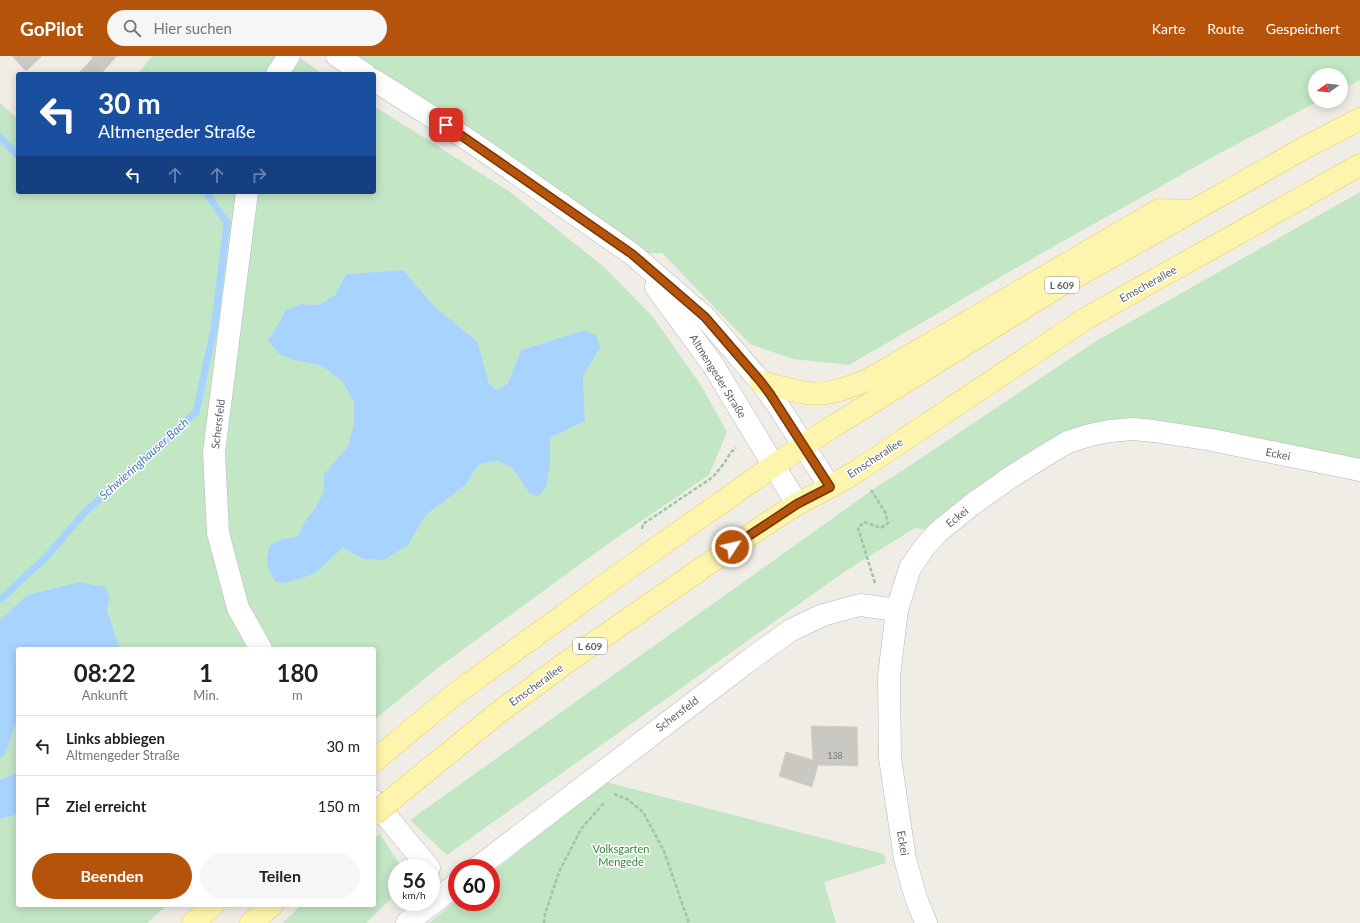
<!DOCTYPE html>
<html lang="de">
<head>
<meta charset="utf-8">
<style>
	:root { --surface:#fff; --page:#f6f6f6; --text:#222; --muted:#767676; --line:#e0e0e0; --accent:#b45309 }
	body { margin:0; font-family:Lato,sans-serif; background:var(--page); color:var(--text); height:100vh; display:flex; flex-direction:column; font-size:15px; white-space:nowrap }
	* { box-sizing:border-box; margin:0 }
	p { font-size:13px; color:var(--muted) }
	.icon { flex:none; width:22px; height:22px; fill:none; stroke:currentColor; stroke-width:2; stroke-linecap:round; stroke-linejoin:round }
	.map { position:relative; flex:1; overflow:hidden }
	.side { position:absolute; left:16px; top:591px; width:360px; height:260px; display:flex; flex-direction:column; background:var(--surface); border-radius:4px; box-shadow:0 2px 10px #0003 }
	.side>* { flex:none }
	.top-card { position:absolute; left:16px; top:16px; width:360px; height:122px; border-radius:4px; box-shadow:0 2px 10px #0003; background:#1a4fa0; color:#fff; overflow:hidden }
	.needle { width:26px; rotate:255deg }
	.fabs { position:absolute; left:1308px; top:12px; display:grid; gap:8px }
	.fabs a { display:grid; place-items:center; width:40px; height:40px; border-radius:50%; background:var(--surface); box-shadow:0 2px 10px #0003; font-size:20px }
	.speed { position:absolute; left:388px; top:803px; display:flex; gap:8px; font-size:20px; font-weight:700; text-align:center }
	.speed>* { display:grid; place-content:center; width:52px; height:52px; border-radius:50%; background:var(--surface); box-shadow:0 2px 10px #0003; line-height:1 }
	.speed small { font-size:10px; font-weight:400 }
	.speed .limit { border:6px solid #d22; background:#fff; color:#111 }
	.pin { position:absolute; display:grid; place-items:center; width:34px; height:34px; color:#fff; margin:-17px; border-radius:8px; box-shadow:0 2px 6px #0006 }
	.me { position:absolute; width:44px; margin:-22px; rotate:55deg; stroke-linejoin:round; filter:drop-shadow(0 0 3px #0008) }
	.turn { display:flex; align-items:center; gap:14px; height:84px; padding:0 16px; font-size:18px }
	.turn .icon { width:52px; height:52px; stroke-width:2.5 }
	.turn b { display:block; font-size:28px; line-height:34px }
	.lanes { display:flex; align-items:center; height:38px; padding:0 16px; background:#0003; justify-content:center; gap:20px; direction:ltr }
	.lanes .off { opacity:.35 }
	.eta { display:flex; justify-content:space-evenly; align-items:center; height:68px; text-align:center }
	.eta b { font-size:24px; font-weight:700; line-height:28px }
	.cta { display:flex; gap:8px; margin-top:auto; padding:8px 16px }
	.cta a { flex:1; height:46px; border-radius:24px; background:var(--accent); color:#fff; font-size:16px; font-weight:700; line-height:46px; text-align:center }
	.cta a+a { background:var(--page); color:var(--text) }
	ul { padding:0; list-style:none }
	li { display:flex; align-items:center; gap:12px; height:60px; padding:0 16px; border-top:1px solid var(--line) }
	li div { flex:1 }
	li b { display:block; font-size:15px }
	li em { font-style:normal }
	header { display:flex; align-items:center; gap:24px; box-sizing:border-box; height:56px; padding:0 20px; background:var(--accent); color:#fff }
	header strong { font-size:19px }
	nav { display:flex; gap:22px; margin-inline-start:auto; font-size:14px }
	.search { width:280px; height:36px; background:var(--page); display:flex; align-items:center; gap:10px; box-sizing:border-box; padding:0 14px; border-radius:22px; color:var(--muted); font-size:15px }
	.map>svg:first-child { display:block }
	.green { fill:#c3e6c5; fill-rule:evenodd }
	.water { fill:#a8d3fd }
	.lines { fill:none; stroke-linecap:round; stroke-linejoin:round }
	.stream { stroke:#a8d3fd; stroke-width:7 }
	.building { fill:#cac8c2; stroke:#d4d0c4 }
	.minor-casing { stroke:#b6b7bc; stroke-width:23 }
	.major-casing { stroke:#eece60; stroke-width:23 }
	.path { stroke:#9cc6ab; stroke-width:2.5; stroke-dasharray:4 2; stroke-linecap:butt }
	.minor { stroke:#fff; stroke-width:22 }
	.major { stroke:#fdf4ad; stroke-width:22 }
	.major-bridge-casing { stroke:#eece60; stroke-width:23; stroke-linecap:butt }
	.major-bridge { stroke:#fdf4ad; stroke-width:22 }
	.route-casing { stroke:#753606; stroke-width:10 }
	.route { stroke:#b45309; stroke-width:7 }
	.labels { text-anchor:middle; stroke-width:3; stroke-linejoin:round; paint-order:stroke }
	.number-label { font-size:9px; fill:#787a7c }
	.shield { fill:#fff; stroke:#8e9093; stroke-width:1 }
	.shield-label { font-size:10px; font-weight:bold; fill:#5d6065 }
	.street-label { font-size:11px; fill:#5d6065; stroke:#fff }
	.park-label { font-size:11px; fill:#37833f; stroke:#fff }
	.water-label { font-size:12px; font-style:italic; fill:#4778b8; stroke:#fff }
</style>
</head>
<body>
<header>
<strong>GoPilot</strong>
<div class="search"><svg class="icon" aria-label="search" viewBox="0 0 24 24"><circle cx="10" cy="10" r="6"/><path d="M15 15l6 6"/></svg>Hier suchen</div>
<nav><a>Karte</a><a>Route</a><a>Gespeichert</a></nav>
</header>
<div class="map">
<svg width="1360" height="867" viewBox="0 0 1360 867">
	<rect width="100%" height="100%" fill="#efede6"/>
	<!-- green -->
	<g class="green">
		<polygon points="152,0 297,0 323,18 138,18"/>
		<polygon points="337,0 1360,0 1360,24 1341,34 1341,19 1315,19 1315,45 1319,45 1220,97 1028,205 849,309 793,303 750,288 662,197 632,198"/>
		<path d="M0,47L18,63V136H374V50L510,136L604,211L653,261L702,331L727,376L709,419L612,485L439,611L374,664V593H120L107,554L110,541L79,526L27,539L0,564ZM403,214L434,250L478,286L489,328L497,334L508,327L521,294L585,274L600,292L583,320L585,365L550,382V408L530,438L512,412L498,405L480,408L473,416L467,428L426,459L408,489L363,503L343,492L314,518L266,501L270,489L282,483L298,480L305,465L315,452L323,437L324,418L348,390L354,367V346L342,325L322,310L295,304L280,299L270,287L267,286L280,265L285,254L301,248L319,249L335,239L346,218Z"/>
		<polygon points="1360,136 1360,414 1212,384 1090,379 938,476 915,472 844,516 447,799 410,764 878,430 905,413 1093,287"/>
		<polygon points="18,661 18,716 0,724 0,702 5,700"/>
		<polygon points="606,726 884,798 886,807 824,826 836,867 429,867 457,844 457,846 491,846 491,817"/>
		<polygon points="18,758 18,849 167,849 147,867 0,867 0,763"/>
		<polygon points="380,778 402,812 397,812 397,837 366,867 282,867 302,849 374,849 374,783"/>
	</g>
	<!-- water -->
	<g class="water">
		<path d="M403,214L434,250L478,286L489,328L497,334L508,327L521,294L585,274L596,279L600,292L583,320L585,365L550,382V408L546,431L539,440L530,438L512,412L498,405L480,408L473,416L467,428L426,459L408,489L384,504L363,503L343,492L314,518L286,527L275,526C267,510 264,506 270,489L282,483L298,480L305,465L315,452L323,437L324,418L348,390L354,367V346L342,325L322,310L295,304L280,299L270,287L267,286L280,265L285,254L301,248L319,249L335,239L346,218Z"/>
		<polygon points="79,526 105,531 110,541 107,554 120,593 18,593 18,661 5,700 0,702 0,564 27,539"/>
		<polygon points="18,716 18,758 0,763 0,724"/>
	</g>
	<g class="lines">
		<!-- stream -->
		<g class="stream">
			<polyline points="0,81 16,98 18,98"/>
			<polyline points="0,544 47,500 83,458 196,356 214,273 227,167 206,136"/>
		</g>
	</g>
	<!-- building -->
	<g class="building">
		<polygon points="12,0 42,0 26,15"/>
		<polygon points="91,0 117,0 105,13"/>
		<polygon points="93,2 105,13 101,18 78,18"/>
		<polygon points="811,670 857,671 858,710 818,709 812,731 779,720 786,696 813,704"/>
	</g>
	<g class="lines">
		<!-- minor casing -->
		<g class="minor-casing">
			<g id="minor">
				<polyline points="337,0 365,18"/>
				<polyline points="277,18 289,0"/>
				<polyline points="374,24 470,85 632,198 705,261 761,326 779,351 830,431"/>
				<polyline points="247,136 214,396 218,477 238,552 261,593"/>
				<polyline points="656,231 713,309 797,448"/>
				<polyline points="374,745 429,812"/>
				<polyline points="477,812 747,606 791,574 823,559 860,549 897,554"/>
				<polyline points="407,867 457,828"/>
				<polyline points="926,867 916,842 905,803 890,702 889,620 897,554 910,512 923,493 938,476 974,447 1011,421 1049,397 1068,386 1090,379 1110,375 1133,373 1154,375 1212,384 1360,414"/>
			</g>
		</g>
		<!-- major casing -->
		<g class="major-casing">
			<g id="major">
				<path d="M761,326C776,330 792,335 807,337C829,340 850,331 870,323L1159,154L1192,155"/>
				<polyline points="374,705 455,638 627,513 773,410 829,373 1056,232 1306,91 1360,63"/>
				<polyline points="391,744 498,657 571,603 757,474 797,448 830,431 857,415 1085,263 1360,109"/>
				<polyline points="193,867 213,849"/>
				<polyline points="251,867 272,849"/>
			</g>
		</g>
		<!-- path -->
		<g class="path">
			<polyline points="871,434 885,456 888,467 881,472 864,466 858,472 875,527"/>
			<polyline points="642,473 643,468 713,421 725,406 731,396 736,392"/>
			<polyline points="614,738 627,743 643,756 664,795 689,867"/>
			<polyline points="544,867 545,858 559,816 581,773 604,747"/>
		</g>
		<!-- minor -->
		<use href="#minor" class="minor"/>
		<!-- major -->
		<use href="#major" class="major"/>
		<!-- major-bridge casing -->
		<g class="major-bridge-casing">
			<polyline id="major-bridge" points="374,758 391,744"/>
		</g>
		<!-- major-bridge -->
		<use href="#major-bridge" class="major-bridge"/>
	</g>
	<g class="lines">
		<!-- route casing -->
		<g class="route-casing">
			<polyline id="route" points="446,69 632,198 705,261 761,326 770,338 830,431 797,448 732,491"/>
		</g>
		<!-- route -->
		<use href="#route" class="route"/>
	</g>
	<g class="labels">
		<!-- number labels -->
		<g class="number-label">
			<text x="835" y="703">138</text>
		</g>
		<!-- shield labels -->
		<g class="shield">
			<rect x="1045" y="221" width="34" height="16" rx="3"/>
			<rect x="573" y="582" width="34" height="16" rx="3"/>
		</g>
		<g class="shield-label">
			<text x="1062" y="233">L 609</text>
			<text x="590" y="594">L 609</text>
		</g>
		<!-- street labels -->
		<g class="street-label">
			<text transform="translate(1148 228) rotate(-29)" y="4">Emscherallee</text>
			<text transform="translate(718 320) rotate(58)" y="4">Altmengeder Straße</text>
			<text transform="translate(218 368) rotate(-83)" y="4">Schersfeld</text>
			<text transform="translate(1278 398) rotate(11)" y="4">Eckei</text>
			<text transform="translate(875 402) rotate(-33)" y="4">Emscherallee</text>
			<text transform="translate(957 461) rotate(-39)" y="4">Eckei</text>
			<text transform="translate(536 629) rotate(-36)" y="4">Emscherallee</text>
			<text transform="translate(677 658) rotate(-37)" y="4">Schersfeld</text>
			<text transform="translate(903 787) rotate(81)" y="4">Eckei</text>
		</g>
		<!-- park labels -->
		<g class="park-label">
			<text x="621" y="797">Volksgarten<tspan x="621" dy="13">Mengede</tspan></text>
		</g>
		<!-- water labels -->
		<g class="water-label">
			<text transform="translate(144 403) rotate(-42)" y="4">Schwieringhauser Bach</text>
		</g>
	</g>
</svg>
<div class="fabs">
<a><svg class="needle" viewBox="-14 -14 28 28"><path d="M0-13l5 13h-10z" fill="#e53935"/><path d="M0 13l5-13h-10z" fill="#767676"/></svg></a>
</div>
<div class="speed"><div>56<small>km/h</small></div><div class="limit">60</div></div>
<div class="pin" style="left:446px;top:69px;background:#d93025"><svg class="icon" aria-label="arrive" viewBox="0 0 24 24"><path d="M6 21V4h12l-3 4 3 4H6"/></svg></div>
<svg class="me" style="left:732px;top:491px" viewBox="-20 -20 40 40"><circle r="17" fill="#b45309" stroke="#fff" stroke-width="3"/><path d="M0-11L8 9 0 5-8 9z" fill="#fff"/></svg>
<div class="top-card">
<div class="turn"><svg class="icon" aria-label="left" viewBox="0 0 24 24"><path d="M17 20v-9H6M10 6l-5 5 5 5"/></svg><div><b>30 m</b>Altmengeder Straße</div></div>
<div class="lanes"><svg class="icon" aria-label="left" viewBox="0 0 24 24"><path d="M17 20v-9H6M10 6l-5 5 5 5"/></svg><svg class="icon off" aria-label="ahead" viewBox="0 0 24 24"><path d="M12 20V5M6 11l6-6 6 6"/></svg><svg class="icon off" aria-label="ahead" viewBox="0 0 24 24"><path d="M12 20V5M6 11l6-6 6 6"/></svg><svg class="icon off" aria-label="right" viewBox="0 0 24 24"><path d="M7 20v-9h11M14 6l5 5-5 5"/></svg></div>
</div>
<section class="side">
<div class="eta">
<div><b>08:22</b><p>Ankunft</p></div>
<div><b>1</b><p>Min.</p></div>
<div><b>180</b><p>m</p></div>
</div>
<ul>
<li><svg class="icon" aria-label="left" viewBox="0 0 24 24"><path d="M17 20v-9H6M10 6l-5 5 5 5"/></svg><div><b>Links abbiegen</b><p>Altmengeder Straße</p></div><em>30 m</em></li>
<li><svg class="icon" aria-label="arrive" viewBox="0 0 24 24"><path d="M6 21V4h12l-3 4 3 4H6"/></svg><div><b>Ziel erreicht</b></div><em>150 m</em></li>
</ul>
<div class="cta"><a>Beenden</a><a>Teilen</a></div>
</section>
</div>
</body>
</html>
